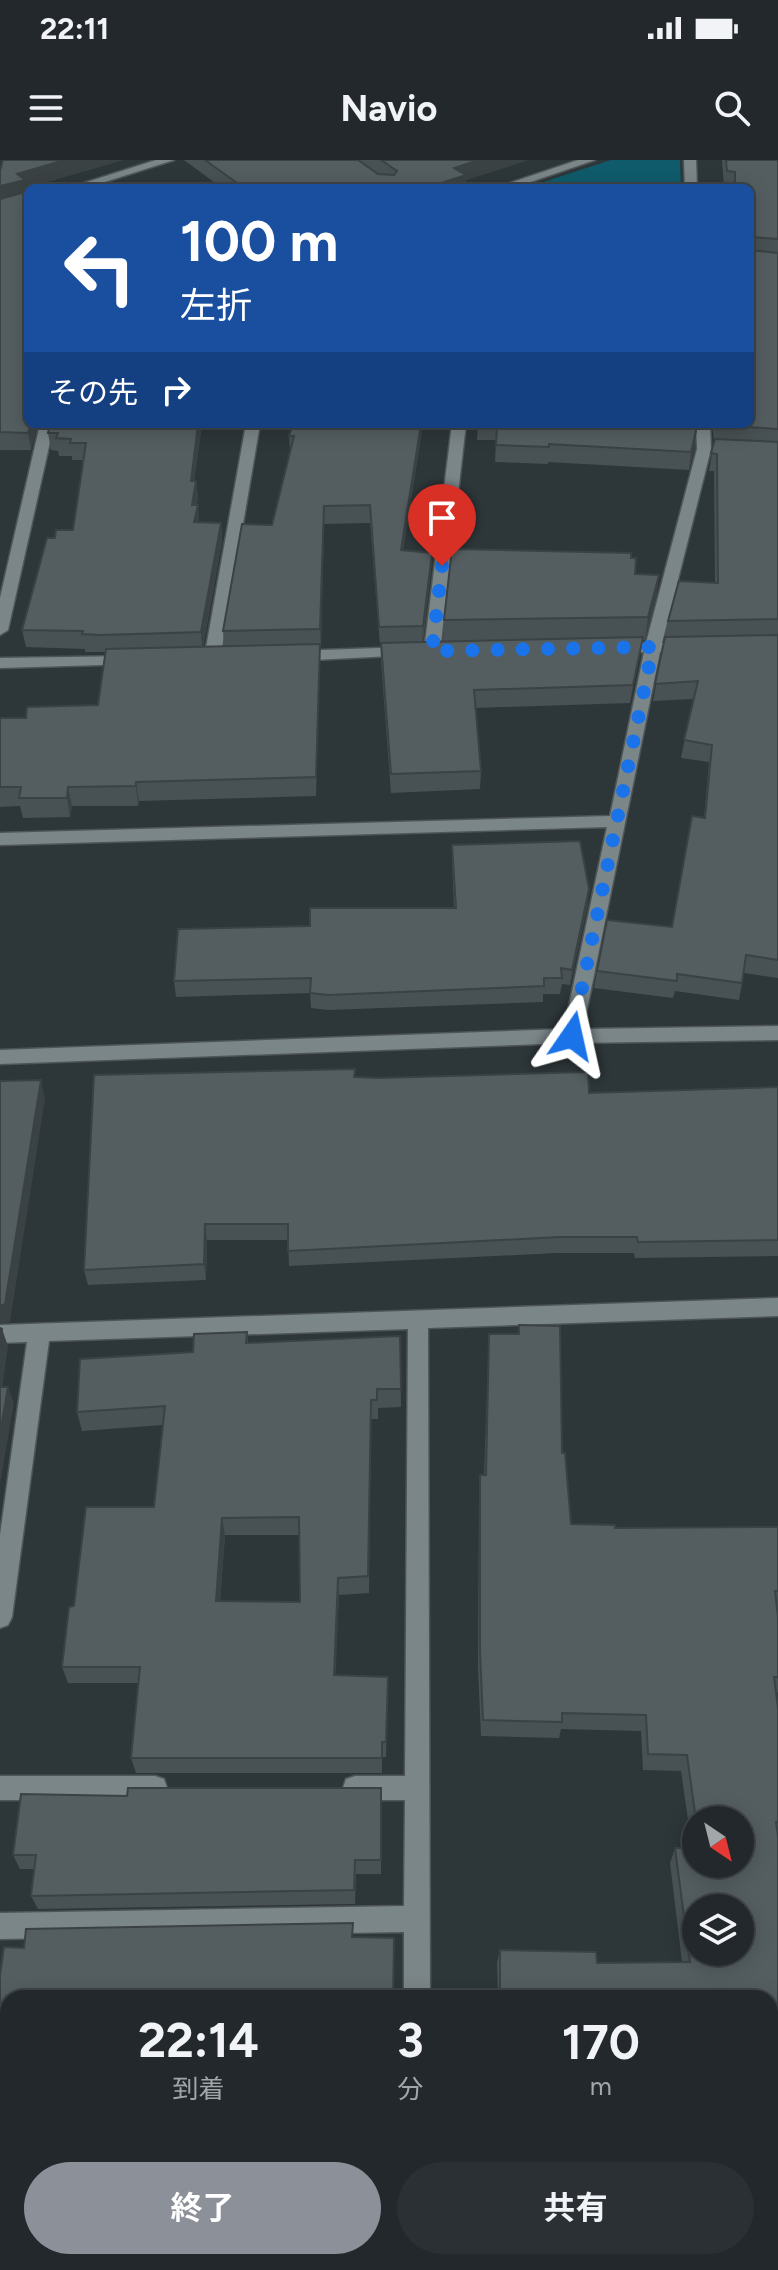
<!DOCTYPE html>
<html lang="ja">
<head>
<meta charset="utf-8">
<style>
	:root { --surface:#22282b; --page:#2a3033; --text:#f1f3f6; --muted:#a2a6a9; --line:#3f4447; --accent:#8c9099 }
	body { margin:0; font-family:Figtree,"Noto Sans JP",sans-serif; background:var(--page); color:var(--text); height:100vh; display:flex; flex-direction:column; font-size:30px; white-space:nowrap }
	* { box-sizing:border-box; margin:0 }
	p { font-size:26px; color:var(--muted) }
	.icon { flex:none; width:44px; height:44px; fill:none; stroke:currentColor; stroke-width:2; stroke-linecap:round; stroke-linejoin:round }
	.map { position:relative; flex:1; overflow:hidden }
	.details { position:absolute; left:0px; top:1830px; width:778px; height:280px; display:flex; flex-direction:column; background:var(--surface); border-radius:24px 24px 0 0; box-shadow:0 4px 20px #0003,0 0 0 2px var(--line) }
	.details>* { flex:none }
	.hud { position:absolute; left:24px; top:24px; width:730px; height:244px; border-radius:12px; box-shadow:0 4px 20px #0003,0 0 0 2px var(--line); background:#1a4fa0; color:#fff; overflow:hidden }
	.needle { width:52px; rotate:145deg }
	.buttons { position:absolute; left:682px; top:1646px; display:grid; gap:16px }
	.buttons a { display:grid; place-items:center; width:72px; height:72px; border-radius:50%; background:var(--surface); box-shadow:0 4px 20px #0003,0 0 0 2px var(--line); font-size:40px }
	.pin { position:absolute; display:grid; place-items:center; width:68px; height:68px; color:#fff; margin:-82px -34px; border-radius:50% 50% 50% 0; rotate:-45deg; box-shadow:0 0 8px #0007 }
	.pin .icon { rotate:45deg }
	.me { position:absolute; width:88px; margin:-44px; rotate:11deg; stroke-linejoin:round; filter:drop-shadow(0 0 6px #0008) }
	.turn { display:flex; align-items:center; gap:28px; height:168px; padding:0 24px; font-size:36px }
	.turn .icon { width:104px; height:104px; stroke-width:2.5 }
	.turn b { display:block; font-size:56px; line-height:68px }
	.then { display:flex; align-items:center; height:76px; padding:0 24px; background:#0003; gap:16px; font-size:30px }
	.eta { display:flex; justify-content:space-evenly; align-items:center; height:136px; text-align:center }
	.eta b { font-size:48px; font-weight:700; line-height:56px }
	.primary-button { display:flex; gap:16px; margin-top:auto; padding:16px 24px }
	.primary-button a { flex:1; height:92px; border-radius:48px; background:var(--accent); color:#fff; font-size:32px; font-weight:700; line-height:92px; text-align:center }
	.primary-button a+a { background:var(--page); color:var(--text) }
	.status { display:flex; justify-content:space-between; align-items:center; height:56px; padding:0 40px; background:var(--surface); direction:ltr }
	.status svg { height:22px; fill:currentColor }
	header { display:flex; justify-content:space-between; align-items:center; height:104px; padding:0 24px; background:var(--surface); font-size:36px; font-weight:700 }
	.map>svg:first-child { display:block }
	.green { fill:#0f5b6b }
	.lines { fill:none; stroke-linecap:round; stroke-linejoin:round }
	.river { fill:#001f27; fill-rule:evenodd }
	.minor-casing { stroke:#4d5557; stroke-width:3 }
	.minor { fill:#7b8689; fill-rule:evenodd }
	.wall { fill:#485153; fill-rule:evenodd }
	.shaded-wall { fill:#3b4244 }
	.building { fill:#545e61; stroke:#3b4244; stroke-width:2; fill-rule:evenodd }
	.route { stroke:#1a73e8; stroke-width:14; stroke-dasharray:0 25.2 }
</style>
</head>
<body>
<div class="status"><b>22:11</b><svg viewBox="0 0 49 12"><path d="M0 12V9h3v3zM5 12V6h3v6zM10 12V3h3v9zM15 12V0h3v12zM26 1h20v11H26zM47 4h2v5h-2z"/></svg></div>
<header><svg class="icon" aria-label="menu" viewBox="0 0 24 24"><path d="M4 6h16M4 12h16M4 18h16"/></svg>Navio<svg class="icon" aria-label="search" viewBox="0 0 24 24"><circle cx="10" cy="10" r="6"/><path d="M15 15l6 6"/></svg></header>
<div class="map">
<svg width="778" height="2110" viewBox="0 0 778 2110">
	<rect width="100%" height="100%" fill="#2d3639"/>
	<!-- green -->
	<polygon class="green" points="611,0 680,0 681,28 525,28"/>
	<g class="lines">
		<!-- river -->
		<g class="river">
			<polygon points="770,2003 778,2003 778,2110 726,2110 722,2102 770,2102"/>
			<polygon points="8,2040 8,2102 124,2102 121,2110 0,2110 0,2041"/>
		</g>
		<!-- minor casing -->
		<g class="minor-casing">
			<g id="minor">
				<polygon points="156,0 174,0 86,28 68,28"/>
				<polygon points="578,0 595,0 513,28 495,28"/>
				<polygon points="684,0 696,0 697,28 685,28"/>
				<polygon points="40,264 54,264 8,470 0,475 0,438"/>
				<polygon points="246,264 260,264 220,499 212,504 204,499"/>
				<polygon points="452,264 466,264 440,491 432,496 424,491"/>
				<polygon points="696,264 710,264 711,289 662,483 690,482 698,487 690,492 660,492 583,869 778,866 778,880 572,883 0,904 0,890 564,869 607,667 0,685 0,673 610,656 644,492 614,493 606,488 614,483 646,483 697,289"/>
				<polygon points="406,487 414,492 411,495 294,501 286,496 294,491"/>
				<polygon points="130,496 138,501 135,504 0,508 0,498"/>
				<polygon points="778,1138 778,1156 428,1168 430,1838 404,1838 404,1772 0,1779 0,1753 404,1746 405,1640 355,1640 346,1637 343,1628 346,1619 355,1616 405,1616 408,1169 49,1181 12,1457 8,1465 0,1468 0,1375 27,1182 0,1183 0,1165"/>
				<polygon points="0,1616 155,1616 164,1619 167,1628 164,1637 155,1640 0,1640"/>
				<polygon points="778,1915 778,1943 770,1944 770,1916"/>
				<rect x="0" y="1934" width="8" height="28"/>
			</g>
		</g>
		<!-- minor -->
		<use href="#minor" class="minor"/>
	</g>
	<!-- wall -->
	<g class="wall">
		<polygon points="3,0 123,0 33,26 31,290 0,290 0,11"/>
		<polygon points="184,0 528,0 466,20 465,28 222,28"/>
		<polygon points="722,0 778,0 778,818 744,813 739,840 675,831 673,838 594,828 597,811 672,767 704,658 709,602 681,598 693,539 653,541 668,461 715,423 714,311 709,311 714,282 712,264 750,264 750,28 724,28"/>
		<polygon points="50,264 202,264 194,321 196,321 198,338 196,345 198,345 199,363 221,363 222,381 203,487 224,486 223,471 272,365 290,291 289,276 423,264 403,390 432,393 431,410 423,482 443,482 444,460 631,398 635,414 659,415 656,438 645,480 642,480 630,543 475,548 481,611 480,629 391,633 381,502 381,485 380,485 370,363 324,364 321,487 320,487 316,636 139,641 138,646 72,646 70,657 23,658 20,646 0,647 0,558 26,558 98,545 105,492 85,492 85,489 26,487 22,470 55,378 73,370 83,300 72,300 72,296 59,296 58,291 51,290 48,273"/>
		<polygon points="478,264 696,264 696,271 694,289 689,310 548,302 548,304 495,302 496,280 477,280"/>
		<polygon points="452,685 588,744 570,825 562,824 560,834 543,834 543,842 328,850 311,848 310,833 176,837 174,821 310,766 454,748 452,700"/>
		<polygon points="355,917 589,933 778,927 778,1096 635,1098 634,1093 557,1093 289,1106 288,1080 207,1080 206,1120 88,1125 84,1110"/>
		<path d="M519,1165L562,1293L571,1364L615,1368L778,1367V1532L776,1534L778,1549V1860H770V1838H498L497,1803L500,1790L597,1803L682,1802L670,1703L675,1688H692L681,1611L643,1610L641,1571L561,1569L559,1578L481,1576L478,1508L479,1334L480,1315H484L489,1174H518ZM696,1660L740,1704H696Z"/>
		<path d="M247,1172L248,1183L400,1176L401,1247L378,1248V1259H371L369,1433L339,1435L335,1515L388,1517L386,1597H382V1613H136L131,1598L139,1523H68L62,1507L74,1446L154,1347L163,1265L82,1271L77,1252L193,1192ZM225,1375H299L300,1442L220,1441Z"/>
		<polygon points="381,1628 381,1714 356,1714 355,1744 38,1749 31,1736 34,1709 20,1709 13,1695 127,1636"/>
		<polygon points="353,1763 8,1838 8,1875 1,1875 0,1874 0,1815 24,1788"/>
	</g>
	<!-- shaded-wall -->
	<g class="shaded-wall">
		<polygon points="65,0 123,0 26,28 27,36 0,44 0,26 17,14"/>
		<polygon points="479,0 528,0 466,20 465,28 426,28 454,8"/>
		<polygon points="31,264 39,264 31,290 28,273"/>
		<polygon points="198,264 202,264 192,338 191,321"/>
		<polygon points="421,264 423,264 400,408 401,390"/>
		<polygon points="696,271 694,289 689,310 691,292"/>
		<polygon points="196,321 198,338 193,363 192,345"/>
		<polygon points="198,345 199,363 194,362"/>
		<polygon points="324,346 324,364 321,487 320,469"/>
		<polygon points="221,363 222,381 202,490 201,472"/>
		<polygon points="432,393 431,410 422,484 423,466"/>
		<polygon points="659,415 656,438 645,480 648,457"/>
		<polygon points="643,477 640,495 630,543 633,525"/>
		<polygon points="320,484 320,503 316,636 316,617"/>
		<polygon points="136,622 139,641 138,646 136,626"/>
		<polygon points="68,627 72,646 70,657 67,638"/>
		<polygon points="589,729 588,744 570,825 572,810"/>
		<polygon points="41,920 45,939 10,1162 0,1164 0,1146"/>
		<polygon points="205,1064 207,1080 206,1120 204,1104"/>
		<polygon points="2,1169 8,1186 0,1244 0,1187"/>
		<polygon points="8,1227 14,1243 0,1324 0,1274"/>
		<polygon points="222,1358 225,1375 219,1457 216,1441"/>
		<polygon points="338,1418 339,1435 335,1531 334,1515"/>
	</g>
	<!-- building -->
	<g class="building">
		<polygon points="3,0 65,0 17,14 25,20 0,26 0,11"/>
		<polygon points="205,0 358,0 378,14 394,15 397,11 381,0 479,0 454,8 466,15 426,28 244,28"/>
		<polygon points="726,0 778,0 778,79 753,77 750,80 750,28 735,28 735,12 727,11"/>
		<polygon points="29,23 35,28 28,28 28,264 31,264 28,273 0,272 0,39 26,32"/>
		<polygon points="750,85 750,90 778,93 778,269 717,265 750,264"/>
		<polygon points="50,264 198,264 191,321 196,321 192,345 198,345 194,362 221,363 201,472 100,475 82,474 83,471 22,470 47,378 55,378 56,370 73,370 86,283 70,283 71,279 56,278 58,273 48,273"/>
		<polygon points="293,264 421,264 401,390 432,393 423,466 379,467 370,345 324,346 320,469 223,471 242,364 272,365 294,276 289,276"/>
		<polygon points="497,264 696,264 696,271 691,292 549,284 549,287 496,285"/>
		<polygon points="715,279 778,282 778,459 668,461 679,421 718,423 717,294 711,293"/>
		<polygon points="452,389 631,393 631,398 636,398 635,414 659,415 648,457 444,460"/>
		<polygon points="778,475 778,800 746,795 742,823 677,814 677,821 597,811 607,760 672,767 692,656 705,658 712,585 684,580 698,521 655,524 665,477"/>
		<polygon points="643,477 633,525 474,530 481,611 391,614 381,483"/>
		<polygon points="320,484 316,617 136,622 136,626 68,627 67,638 19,638 21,627 0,627 0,558 26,558 27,547 98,545 106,489"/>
		<polygon points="580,681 589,729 572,810 561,808 562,818 544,818 544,826 328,835 310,833 311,818 174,821 178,769 310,766 310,748 456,748 452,685"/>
		<polygon points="355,909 354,917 379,918 588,912 589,933 778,927 778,1080 638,1082 637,1077 559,1077 288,1091 288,1064 205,1064 204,1104 84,1110 94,915"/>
		<polygon points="41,920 5,1144 0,1146 0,921"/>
		<path d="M519,1165L560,1166L562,1293H565L571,1364L615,1365V1368L778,1367V1431H775L778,1457V1517H774L778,1548V1662H776L778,1676V1848H770V1838H500V1790L596,1792L597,1803L690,1802L675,1688H696V1704H740V1660H696L687,1595L648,1594L646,1555L562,1553V1562L483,1560L480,1491V1315H486L489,1174H519ZM696,1748H740V1792H696Z"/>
		<polygon points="0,1168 2,1169 0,1187"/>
		<path d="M247,1172L246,1183L400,1176L401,1229H377V1240H371L368,1416L338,1418L334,1515L388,1517L386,1582H382V1598H131L140,1507H62L69,1447L74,1446L86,1347H154L165,1246L77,1252L80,1199L193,1192L194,1174ZM299,1357L300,1442L216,1441L222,1358Z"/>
		<polygon points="0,1227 8,1227 0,1274"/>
		<polygon points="128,1628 381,1628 381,1700 355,1700 354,1730 31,1736 36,1695 13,1695 21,1634 127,1636"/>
		<polygon points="353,1763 352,1777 394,1778 393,1838 8,1838 8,1864 0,1864 0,1815 4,1787 24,1788 26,1769"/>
	</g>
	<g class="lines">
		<!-- route -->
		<polyline class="route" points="442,406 432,491 653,487 572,876"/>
	</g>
</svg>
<div class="buttons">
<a><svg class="needle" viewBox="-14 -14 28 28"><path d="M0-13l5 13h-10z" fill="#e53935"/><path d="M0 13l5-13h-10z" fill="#a2a6a9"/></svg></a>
<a><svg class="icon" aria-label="layers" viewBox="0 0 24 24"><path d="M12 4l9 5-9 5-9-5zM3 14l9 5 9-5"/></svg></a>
</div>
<div class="pin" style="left:442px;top:406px;background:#d93025"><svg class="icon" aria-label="arrive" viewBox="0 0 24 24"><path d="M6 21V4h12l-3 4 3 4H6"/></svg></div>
<svg class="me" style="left:572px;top:876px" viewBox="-20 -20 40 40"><path d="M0-17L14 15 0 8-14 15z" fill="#1a73e8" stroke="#fff" stroke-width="4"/></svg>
<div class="hud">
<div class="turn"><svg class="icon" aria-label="left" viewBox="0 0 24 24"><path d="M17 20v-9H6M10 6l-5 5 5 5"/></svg><div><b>100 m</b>左折</div></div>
<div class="then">その先<svg class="icon" aria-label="right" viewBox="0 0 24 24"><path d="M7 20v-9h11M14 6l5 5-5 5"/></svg></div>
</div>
<section class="details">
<div class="eta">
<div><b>22:14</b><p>到着</p></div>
<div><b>3</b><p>分</p></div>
<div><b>170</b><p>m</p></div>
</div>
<div class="primary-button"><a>終了</a><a>共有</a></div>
</section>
</div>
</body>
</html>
